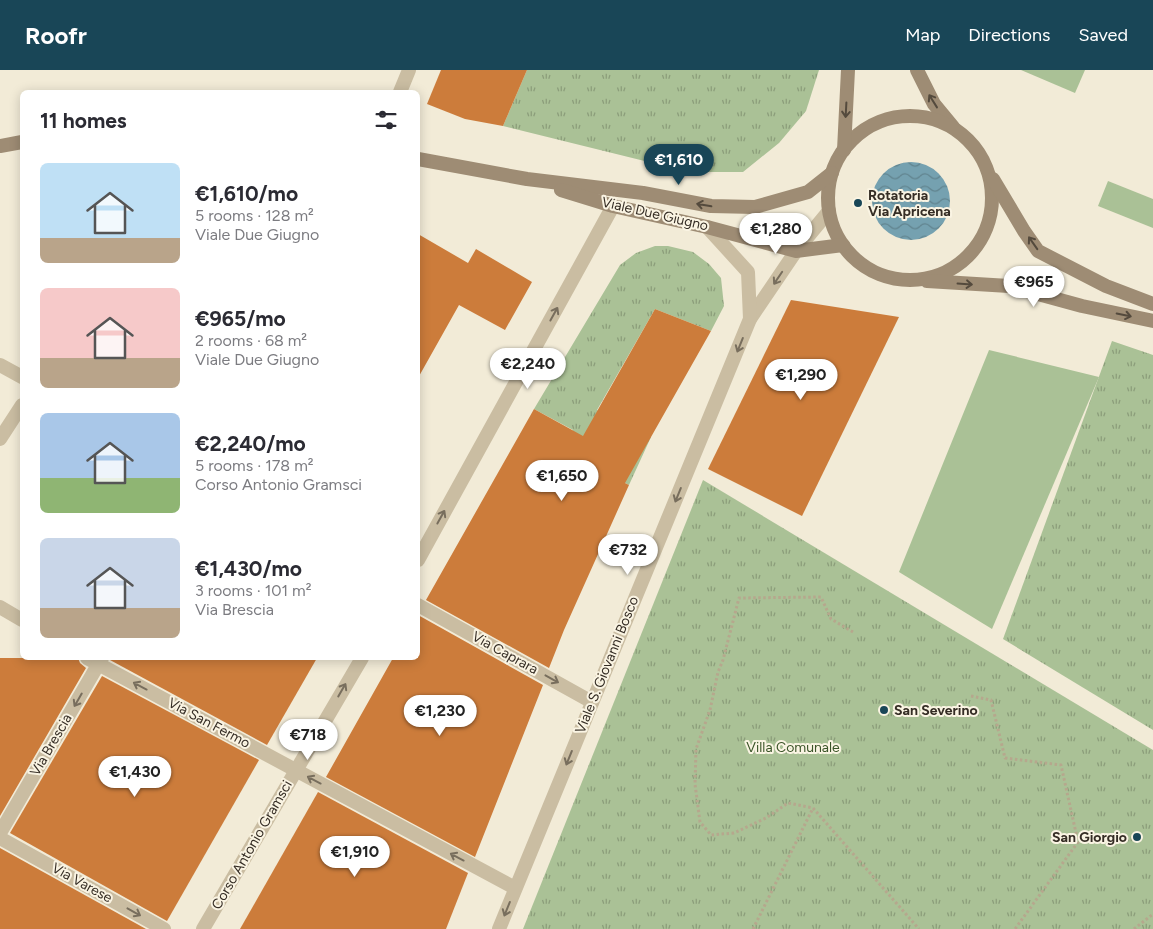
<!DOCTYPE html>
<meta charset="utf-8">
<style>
body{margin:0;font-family:Figtree,sans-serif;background:#f2f2f3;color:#2b2b33;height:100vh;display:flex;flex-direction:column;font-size:19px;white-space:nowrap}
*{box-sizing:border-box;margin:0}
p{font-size:16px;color:#7c7c81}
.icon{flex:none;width:28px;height:28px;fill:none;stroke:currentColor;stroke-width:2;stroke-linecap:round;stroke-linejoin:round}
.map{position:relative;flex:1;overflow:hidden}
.drawer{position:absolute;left:20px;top:20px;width:400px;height:570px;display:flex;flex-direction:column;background:#fff;border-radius:8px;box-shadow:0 2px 12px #0003}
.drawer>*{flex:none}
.price{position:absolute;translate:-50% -42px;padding:0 11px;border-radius:18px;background:#fff;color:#222;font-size:16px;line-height:32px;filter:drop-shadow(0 1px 2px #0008)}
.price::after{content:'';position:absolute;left:50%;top:30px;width:15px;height:11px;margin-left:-8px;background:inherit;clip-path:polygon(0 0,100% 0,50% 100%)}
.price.selected{background:#194657;color:#fff}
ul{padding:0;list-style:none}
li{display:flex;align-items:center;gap:15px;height:125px;padding:0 20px}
li span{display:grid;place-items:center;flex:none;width:140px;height:100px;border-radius:8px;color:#555}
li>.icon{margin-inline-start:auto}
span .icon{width:60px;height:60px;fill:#fffc;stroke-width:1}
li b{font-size:21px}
h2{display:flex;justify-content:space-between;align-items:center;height:60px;padding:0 20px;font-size:21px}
header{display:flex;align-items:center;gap:30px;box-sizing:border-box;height:70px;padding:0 25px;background:#194657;color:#fff}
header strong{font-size:24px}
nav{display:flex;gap:28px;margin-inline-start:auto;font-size:18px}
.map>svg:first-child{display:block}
.grass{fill:url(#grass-tufts)}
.garden{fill:#aac196}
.water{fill:url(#water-waves)}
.building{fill:#cc7c3b}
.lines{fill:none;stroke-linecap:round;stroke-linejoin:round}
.path{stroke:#b6a78d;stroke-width:3;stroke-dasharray:2.5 2.5;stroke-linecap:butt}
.minor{stroke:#cabda2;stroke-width:14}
.tertiary{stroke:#cabda2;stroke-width:14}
.secondary{stroke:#9e8c74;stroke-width:14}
.oneway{stroke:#544a3d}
.oneway2{stroke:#786e5d}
.poi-dot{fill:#194657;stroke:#faf4e3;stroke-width:2}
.labels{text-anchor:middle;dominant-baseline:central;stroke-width:4;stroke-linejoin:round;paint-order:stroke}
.poi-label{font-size:14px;font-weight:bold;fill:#352d25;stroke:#faf4e3;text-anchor:start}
.street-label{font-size:14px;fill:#352d25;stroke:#faf4e3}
.park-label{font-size:14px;fill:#3a5428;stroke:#faf4e3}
</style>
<header>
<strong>Roofr</strong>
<nav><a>Map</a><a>Directions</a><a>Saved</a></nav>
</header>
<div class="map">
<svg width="1153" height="859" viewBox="0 0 1153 859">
<defs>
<pattern id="grass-tufts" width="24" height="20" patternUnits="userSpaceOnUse" patternTransform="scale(1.25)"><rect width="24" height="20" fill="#aac196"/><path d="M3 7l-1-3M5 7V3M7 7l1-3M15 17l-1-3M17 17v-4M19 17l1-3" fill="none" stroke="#8b9d7a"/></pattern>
<pattern id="water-waves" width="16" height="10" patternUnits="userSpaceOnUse" patternTransform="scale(1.25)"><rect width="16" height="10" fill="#75a1b0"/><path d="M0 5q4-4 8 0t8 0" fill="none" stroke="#61848f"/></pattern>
</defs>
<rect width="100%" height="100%" fill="#f2ebd7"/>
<g class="grass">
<path d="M527 0H819L806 41 779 73 743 102H689L503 56Z"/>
<path d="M655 176H668L693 182 709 194 721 208 724 236 711 261 655 239 597 340 651 367 629 415 562 379 573 360 534 339 620 195 636 183Z"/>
<path d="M1112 271 1153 285V660L1003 569Z"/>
<path d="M703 410 1153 680V859H523Z"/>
</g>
<g class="garden">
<path d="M1021 0H1085L1075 23Z"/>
<path d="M1108 111 1153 129V158L1098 136Z"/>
<path d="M989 280 1099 307 992 559 899 502Z"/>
</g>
<circle class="water" cx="911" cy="131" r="39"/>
<g class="building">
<path d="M441 0H527L503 56 465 49 427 34Z"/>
<path d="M418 164 468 193 476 179 532 212 505 260 459 235 418 308Z"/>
<path d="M791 230 899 247 802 446 708 399Z"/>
<path d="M655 239 711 261 625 413 629 415 564 560 549 598 426 530 534 339 583 366Z"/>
<path d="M418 545 543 615 475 787 326 707 393 588H418Z"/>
<path d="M0 588H78L80 593 86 598 0 746Z"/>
<path d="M111 588H317L267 675 110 590Z"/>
<path d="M102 606 259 690 167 851 10 763Z"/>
<path d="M318 722 468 803 446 859H240Z"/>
<path d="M0 778 146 859H0Z"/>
</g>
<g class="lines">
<g class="path">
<path d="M853 562 831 549 821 527 739 528 723 590 718 602 710 640 696 679 695 714 700 752 711 765 734 763 766 748 788 733 813 738 919 859"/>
<path d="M971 626 991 630 1005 688 1061 695 1078 772 1015 859"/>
<path d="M753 859 813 738"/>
<path d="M1134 859 1153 844"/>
</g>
<g class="minor">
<path d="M400 22 409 0"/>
<path d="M750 249 796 181 829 141"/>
<path d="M0 295 22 307"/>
<path d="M0 369 22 335"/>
<path d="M418 535 592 632"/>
<path d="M0 537 22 550"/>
<path d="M87 588 515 818"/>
<path d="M0 763 102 588"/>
<path d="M0 768 164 859"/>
</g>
<g class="tertiary">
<path d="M418 490 613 136"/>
<path d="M203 859 362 588"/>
<path d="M499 859 750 249 748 202 707 157"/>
</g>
<g class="secondary">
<path d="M917 0 934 34 953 57"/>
<circle cx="910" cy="128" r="82"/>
<path d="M0 76 22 72"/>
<path d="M844 80 848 0"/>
<path d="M418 89 527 109 643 123 711 136 755 137 808 122 832 103"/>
<path d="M993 109 1024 161 1038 181 1106 216 1153 234"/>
<path d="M561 120 613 136 707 157 796 181 843 175"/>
<path d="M927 211 1009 216 1082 236 1153 251"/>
</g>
</g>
<defs><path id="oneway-shaft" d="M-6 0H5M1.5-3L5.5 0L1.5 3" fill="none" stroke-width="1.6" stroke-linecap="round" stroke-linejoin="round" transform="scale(1.25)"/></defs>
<g class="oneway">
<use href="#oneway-shaft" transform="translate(933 31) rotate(-122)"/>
<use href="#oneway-shaft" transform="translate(846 40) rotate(93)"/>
<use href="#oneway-shaft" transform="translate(704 135) rotate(-170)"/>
<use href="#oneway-shaft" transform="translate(1033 173) rotate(-125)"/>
<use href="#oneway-shaft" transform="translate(965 214) rotate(4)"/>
<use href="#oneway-shaft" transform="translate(1124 245) rotate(12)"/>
</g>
<g class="oneway2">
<use href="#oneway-shaft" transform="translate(778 208) rotate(124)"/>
<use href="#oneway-shaft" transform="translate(554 244) rotate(-61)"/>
<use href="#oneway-shaft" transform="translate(740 275) rotate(112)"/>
<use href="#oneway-shaft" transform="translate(678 425) rotate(112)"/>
<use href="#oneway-shaft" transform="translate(441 447) rotate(-61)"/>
<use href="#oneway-shaft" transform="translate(552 609) rotate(29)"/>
<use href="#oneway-shaft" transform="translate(140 616) rotate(-152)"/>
<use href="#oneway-shaft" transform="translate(342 620) rotate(-60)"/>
<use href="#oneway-shaft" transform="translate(78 630) rotate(120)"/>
<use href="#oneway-shaft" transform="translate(569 688) rotate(112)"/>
<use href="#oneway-shaft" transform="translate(314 710) rotate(-152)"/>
<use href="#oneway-shaft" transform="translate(457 787) rotate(-152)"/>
<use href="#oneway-shaft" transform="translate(507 839) rotate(112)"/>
<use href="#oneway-shaft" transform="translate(134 842) rotate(29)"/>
</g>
<g class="poi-dot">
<circle cx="858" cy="133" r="5"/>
<circle cx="884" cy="640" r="5"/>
<circle cx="1137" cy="767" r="5"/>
</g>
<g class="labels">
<g class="poi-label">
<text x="868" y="125">Rotatoria<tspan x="868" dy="16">Via Apricena</tspan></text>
<text x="894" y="640">San Severino</text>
<text x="1127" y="767" text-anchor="end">San Giorgio</text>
</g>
<g class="street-label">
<text transform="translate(655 144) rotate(13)">Viale Due Giugno</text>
<text transform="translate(505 583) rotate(29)">Via Caprara</text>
<text transform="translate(607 595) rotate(-68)">Viale S. Giovanni Bosco</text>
<text transform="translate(209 653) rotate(28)">Via San Fermo</text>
<text transform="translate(51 675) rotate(-60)">Via Brescia</text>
<text transform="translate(252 775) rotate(-60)">Corso Antonio Gramsci</text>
<text transform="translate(82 813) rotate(29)">Via Varese</text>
</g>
<g class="park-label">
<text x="793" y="677">Villa Comunale</text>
</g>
</g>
</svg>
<b class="price selected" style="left:679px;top:116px">€1,610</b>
<b class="price" style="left:776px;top:185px">€1,280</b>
<b class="price" style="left:1034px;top:238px">€965</b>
<b class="price" style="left:528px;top:320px">€2,240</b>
<b class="price" style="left:801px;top:331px">€1,290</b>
<b class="price" style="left:562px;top:432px">€1,650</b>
<b class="price" style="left:628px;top:506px">€732</b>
<b class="price" style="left:440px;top:667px">€1,230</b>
<b class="price" style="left:308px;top:691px">€718</b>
<b class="price" style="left:135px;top:728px">€1,430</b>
<b class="price" style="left:355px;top:808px">€1,910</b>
<section class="drawer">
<h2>11 homes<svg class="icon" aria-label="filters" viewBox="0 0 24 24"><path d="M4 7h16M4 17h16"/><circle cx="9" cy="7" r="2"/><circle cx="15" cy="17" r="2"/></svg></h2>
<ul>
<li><span style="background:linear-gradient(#bfe0f5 75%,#b9a48a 0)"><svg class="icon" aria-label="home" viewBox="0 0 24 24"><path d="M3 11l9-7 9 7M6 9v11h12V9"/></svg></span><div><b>€1,610/mo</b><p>5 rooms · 128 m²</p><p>Viale Due Giugno</p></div></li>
<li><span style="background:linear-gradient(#f6c9c9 70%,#b9a48a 0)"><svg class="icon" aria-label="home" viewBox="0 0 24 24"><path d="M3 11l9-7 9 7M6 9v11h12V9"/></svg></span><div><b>€965/mo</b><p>2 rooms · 68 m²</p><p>Viale Due Giugno</p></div></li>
<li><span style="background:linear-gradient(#a9c7e8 65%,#8fb573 0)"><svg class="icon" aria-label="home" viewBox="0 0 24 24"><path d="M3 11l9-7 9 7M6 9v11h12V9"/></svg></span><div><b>€2,240/mo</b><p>5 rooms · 178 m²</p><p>Corso Antonio Gramsci</p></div></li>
<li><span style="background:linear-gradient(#c9d6e8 70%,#b9a48a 0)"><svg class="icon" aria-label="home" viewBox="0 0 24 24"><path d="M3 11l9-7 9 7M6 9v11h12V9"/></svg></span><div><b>€1,430/mo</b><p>3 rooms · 101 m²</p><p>Via Brescia</p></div></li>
</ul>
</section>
</div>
